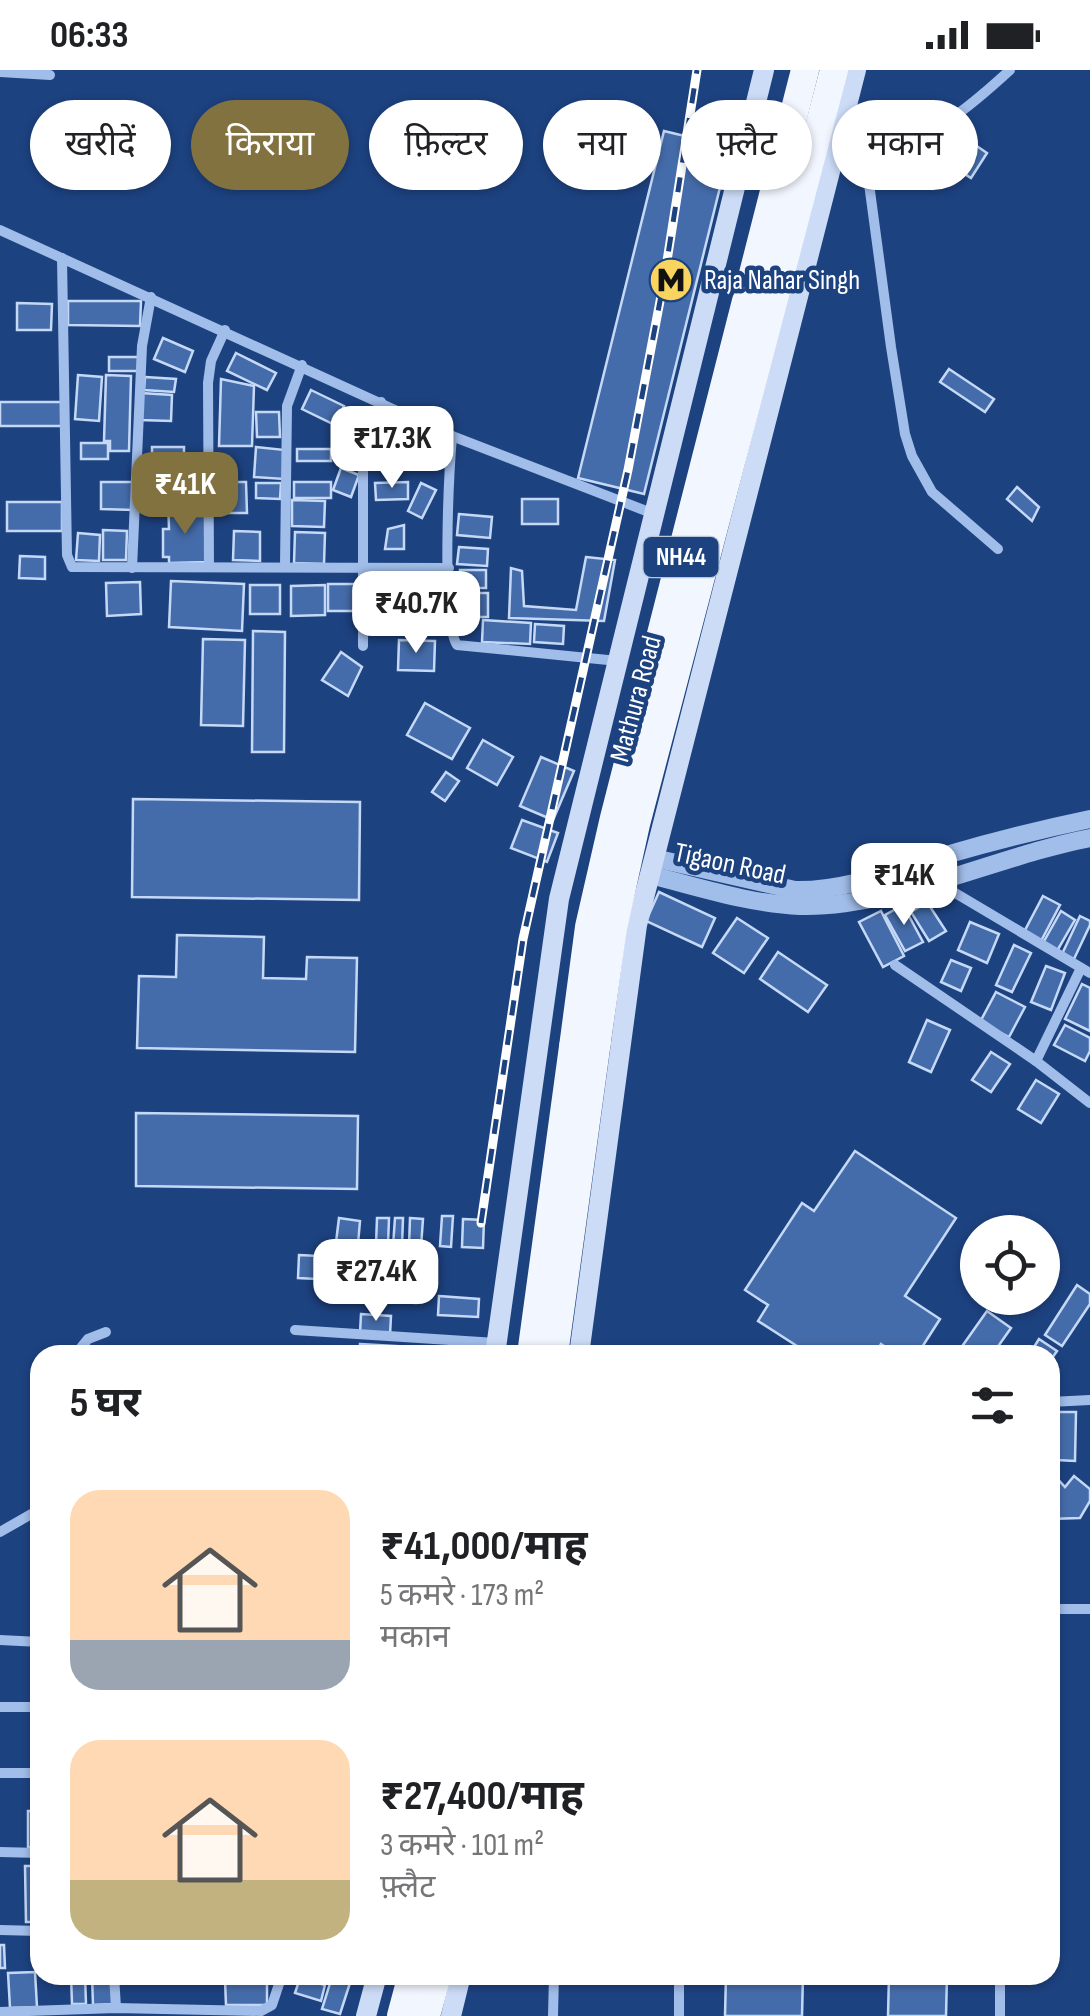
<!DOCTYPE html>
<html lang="hi">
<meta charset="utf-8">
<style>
body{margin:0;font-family:"Sofia Sans Condensed","Noto Sans Devanagari",sans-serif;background:#f2f2f2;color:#202124;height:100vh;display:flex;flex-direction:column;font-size:38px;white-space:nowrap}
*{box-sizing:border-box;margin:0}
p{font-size:32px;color:#757577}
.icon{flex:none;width:55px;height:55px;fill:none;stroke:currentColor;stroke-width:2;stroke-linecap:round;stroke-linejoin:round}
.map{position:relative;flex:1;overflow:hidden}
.sheet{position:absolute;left:30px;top:1275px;width:1030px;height:640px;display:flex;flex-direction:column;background:#fff;border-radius:30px;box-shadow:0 2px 8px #0004}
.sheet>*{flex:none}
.guide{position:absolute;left:30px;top:30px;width:1030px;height:90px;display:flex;gap:20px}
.fabs{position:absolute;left:960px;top:1145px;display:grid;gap:20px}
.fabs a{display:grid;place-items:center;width:100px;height:100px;border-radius:50%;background:#fff;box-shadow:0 2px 8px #0004;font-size:50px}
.price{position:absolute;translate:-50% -85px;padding:0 22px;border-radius:20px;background:#fff;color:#222;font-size:32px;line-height:65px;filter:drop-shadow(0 2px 5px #0008)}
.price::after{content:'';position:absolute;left:50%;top:60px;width:30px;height:22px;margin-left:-15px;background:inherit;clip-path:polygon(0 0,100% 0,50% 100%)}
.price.selected{background:#82723f;color:#fff}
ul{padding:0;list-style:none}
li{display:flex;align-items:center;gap:30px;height:250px;padding:0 40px}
li span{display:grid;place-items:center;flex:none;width:280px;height:200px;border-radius:30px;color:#555}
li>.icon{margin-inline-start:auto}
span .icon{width:120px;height:120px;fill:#fffc;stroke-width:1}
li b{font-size:42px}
h2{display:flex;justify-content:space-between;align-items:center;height:120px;padding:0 40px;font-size:42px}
.tag{padding:0 35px;border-radius:45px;background:#fff;box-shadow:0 2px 8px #0004;font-size:35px;line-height:90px}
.tag.selected{background:#82723f;color:#fff}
.status{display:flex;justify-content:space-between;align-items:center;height:70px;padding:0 50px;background:#fff;direction:ltr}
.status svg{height:28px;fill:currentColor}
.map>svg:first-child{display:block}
.building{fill:#456caa;stroke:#c5d9f7;stroke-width:2.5}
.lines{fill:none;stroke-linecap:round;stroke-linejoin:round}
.minor{stroke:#a1bde9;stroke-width:10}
.tertiary{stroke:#a1bde9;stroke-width:18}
.secondary{stroke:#ccdcf7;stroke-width:20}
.trunk{stroke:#f2f6fe;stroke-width:28}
.rail-casing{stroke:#fff;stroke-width:9}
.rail{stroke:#1d4280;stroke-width:5;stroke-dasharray:15;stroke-linecap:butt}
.trunk-bridge{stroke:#f2f6fe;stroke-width:28}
.labels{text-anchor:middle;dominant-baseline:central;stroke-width:9;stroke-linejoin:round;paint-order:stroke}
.shield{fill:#1d4280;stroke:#bbc6d9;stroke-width:2.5}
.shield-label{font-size:25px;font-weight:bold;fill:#fff}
.poi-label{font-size:28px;fill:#fff;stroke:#1d4280;text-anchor:start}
.street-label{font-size:28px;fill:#fff;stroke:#1d4280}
</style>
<div class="status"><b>06:33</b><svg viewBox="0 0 49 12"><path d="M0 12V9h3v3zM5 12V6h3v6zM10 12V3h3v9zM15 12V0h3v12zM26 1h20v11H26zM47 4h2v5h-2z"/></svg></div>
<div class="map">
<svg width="1090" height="1946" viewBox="0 0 1090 1946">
<rect width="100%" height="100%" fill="#1d4280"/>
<g class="building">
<path d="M664 61 730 77 644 424 578 408Z"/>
<path d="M968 70 987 83 971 108 952 96Z"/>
<path d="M68 231H141L140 256 68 255Z"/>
<path d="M17 233 52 234 51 260H17Z"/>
<path d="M163 268 193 281 185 302 154 289Z"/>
<path d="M236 283 276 303 267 320 227 301Z"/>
<rect x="109" y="287" width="31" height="14"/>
<path d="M949 299 994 329 985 342 940 312Z"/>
<path d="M78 305 102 307 99 351 75 349Z"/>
<path d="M106 305 131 306 129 381H110V371H104Z"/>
<path d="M145 307 176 309 174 322 144 320Z"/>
<path d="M221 309 254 316 252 376H219Z"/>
<path d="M311 320 344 336 335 355 302 339Z"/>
<path d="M141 323 172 325 171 351 140 350Z"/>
<rect x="0" y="332" width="64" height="24"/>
<path d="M256 342H279L280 367H257Z"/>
<path d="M387 356 411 362 403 393 379 387Z"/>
<path d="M421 367 434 373 424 395 411 390Z"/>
<rect x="81" y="373" width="27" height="16"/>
<rect x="152" y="377" width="32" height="41"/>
<path d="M256 377 285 380 284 409 254 407Z"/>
<rect x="297" y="379" width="34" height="12"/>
<path d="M341 398 359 405 351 427 333 420Z"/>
<path d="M101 412H134V440L101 439Z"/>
<path d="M216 412H246L247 443H217Z"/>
<rect x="294" y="412" width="37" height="16"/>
<path d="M408 412V429L376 430 375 413Z"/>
<path d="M256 413H281L280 429 256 428Z"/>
<path d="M421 413 436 420 422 448 408 441Z"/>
<path d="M1017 417 1039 437 1032 451 1007 429Z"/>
<rect x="522" y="429" width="36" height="25"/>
<path d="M168 430H180V446H207L208 492 169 493V487H163V459H169Z"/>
<path d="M292 430 325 431 324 457 292 456Z"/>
<rect x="7" y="432" width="55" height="29"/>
<path d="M459 444 492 447 490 468 457 465Z"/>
<path d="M404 455V479H385L388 459Z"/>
<path d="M103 460 127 461 126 490H103Z"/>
<path d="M234 461 260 462V491L233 490Z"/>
<path d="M295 462 325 463 324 494 294 493Z"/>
<path d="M78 463 100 465 99 491 76 490Z"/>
<path d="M459 477 488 479 487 496 457 494Z"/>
<path d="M20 486 45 487V509L19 508Z"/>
<path d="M586 487 615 490 604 551 509 548 511 498 522 501 524 536 576 540Z"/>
<rect x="460" y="500" width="26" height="18"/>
<path d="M171 511 244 514 242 561 169 557Z"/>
<path d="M140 512 141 544 107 546 106 513Z"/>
<path d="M328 514H357L358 541H328Z"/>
<path d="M370 514 398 516 396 544 368 542Z"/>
<rect x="250" y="515" width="30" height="29"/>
<path d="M325 515V545L291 546V516Z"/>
<rect x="460" y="523" width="28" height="24"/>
<path d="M483 550 531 553 530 574 482 572Z"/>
<path d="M535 554 564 556 563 574 534 572Z"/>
<path d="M253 561 285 562 284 682H252Z"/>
<path d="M203 569 245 570 243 656 201 655Z"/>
<path d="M399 570 435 571 434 601 398 600Z"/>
<path d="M341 582 362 597 348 626 322 610Z"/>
<path d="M425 633 470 658 452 689 407 665Z"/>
<path d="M483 670 513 687 497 715 467 698Z"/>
<path d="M541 687 574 701 553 750 520 736Z"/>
<path d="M446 702 459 711 445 731 432 722Z"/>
<path d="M133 729 360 732 359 830 132 827Z"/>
<path d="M522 750 558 763 547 792 511 778Z"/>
<path d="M659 822 715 848 702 877 646 851Z"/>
<path d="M1043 826 1060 835 1041 871 1024 862Z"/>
<path d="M927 832 946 861 929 871 911 842Z"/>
<path d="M903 835 923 872 905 881 885 845Z"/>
<path d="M881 841 904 886 883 897 859 852Z"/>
<path d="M1061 841 1075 850 1057 881 1043 873Z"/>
<path d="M1080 846 1090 851V855L1074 889 1062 884Z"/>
<path d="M737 848 768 868 744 903 713 883Z"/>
<path d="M970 852 999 864 987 893 958 880Z"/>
<path d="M177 865 264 867 263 908 306 909 307 887 357 888 355 982 137 978 139 906 176 907Z"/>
<path d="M1014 875 1031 883 1012 922 996 915Z"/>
<path d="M778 882 827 915 808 942 760 909Z"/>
<path d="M951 890 971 898 961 921 941 912Z"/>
<path d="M1046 896 1065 903 1051 940 1031 932Z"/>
<path d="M1082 914 1090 918V961L1065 949Z"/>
<path d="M996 922 1025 937 1009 967 980 952Z"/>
<path d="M927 950 950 960 931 1002 909 992Z"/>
<path d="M1065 955 1090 968V981L1085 991 1054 975Z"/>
<path d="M991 982 1010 994 991 1022 972 1010Z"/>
<path d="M1036 1010 1059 1024 1041 1053 1018 1039Z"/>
<path d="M136 1043 358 1046 357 1119 136 1116Z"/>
<path d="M855 1081 956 1148 905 1226 940 1249 917 1285H897L881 1274 874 1285H811L758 1251 768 1235 745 1220 802 1133 814 1141Z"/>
<path d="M442 1146H453L451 1177 440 1176Z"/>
<path d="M339 1148 360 1151 358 1174 336 1172Z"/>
<path d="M377 1148H389L388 1175 376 1174Z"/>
<path d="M395 1148H403L402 1176H393Z"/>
<path d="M410 1148 423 1149 421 1177 409 1176Z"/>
<path d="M463 1149 484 1150 483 1178 462 1177Z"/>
<path d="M299 1185 338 1187 337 1210 298 1208Z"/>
<path d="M355 1187 418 1190 416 1233 353 1230Z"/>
<path d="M1077 1215 1090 1224V1234L1062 1276 1045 1265Z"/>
<path d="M439 1226 479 1229 478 1247 438 1245Z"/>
<path d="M987 1241 1011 1258 992 1285H977L963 1275Z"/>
<path d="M361 1244 391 1246 390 1265 360 1263Z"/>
<path d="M1039 1269 1057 1281 1050 1291V1285H1029Z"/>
<path d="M360 1274 412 1277V1285H360Z"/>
<path d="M433 1278 469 1280V1285H431Z"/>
<path d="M1058 1342H1076L1075 1391 1057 1390Z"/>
<path d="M1050 1344H1056L1055 1391H1050Z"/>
<path d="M1055 1406 1065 1417 1074 1406 1090 1419V1431L1080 1448 1050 1449V1411Z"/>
<rect x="28" y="1741" width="12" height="36"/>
<path d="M25 1796H40V1852H26Z"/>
<path d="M0 1875H4L5 1898H0Z"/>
<path d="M35 1902 37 1937 10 1938 8 1903Z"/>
<path d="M71 1905H85L86 1934H72Z"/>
<path d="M92 1905H112L113 1934 93 1935Z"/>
<path d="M726 1905H803L802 1946H725Z"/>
<path d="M889 1905H947L946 1946H888Z"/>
<path d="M332 1907 350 1913 340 1944 322 1939Z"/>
<path d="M300 1908 325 1915 321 1931 295 1923Z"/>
<path d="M225 1910H267V1935H226Z"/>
</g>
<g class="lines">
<g class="minor">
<path d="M0 2 50 5"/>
<path d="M753 50 784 64"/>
<path d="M865 84 891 277 905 364 912 386 932 422 998 479"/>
<path d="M831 86C846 89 863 84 877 80 938 64 964 42 1010 0"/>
<path d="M0 160 452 366 654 444"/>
<path d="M62 188 67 485 72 497 449 498"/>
<path d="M452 366C449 402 441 551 457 575L618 591"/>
<path d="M285 496 287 336 302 295"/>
<path d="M209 497 208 313 211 291 225 260"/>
<path d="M132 498 142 276 151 227"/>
<path d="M363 576V391L372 354 381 332"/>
<path d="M935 811 1090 903"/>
<path d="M895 895 1036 991 1090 1033"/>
<path d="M1036 991 1081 898"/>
<path d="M295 1260 496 1273"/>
<path d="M75 1285 88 1269 106 1262"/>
<path d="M1050 1332 1090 1330"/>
<path d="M0 1462 40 1439"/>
<path d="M1050 1539H1090"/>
<path d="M0 1570 40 1572"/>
<path d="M0 1637H40"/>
<path d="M0 1703H40"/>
<path d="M0 1782 40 1783"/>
<path d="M0 1860 40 1861"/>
<path d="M114 1905 116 1938"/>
<path d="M1000 1905V1946"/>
<path d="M0 1942 116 1938 261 1941 272 1935 282 1905"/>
<path d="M553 1946 554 1905"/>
<path d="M679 1946V1905"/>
</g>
<g class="tertiary">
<path d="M654 788 795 820C847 821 897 800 946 785 994 771 1042 759 1090 749"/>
<path d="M650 805C699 817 750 834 800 836 889 839 1000 785 1090 768"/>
</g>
<g class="secondary">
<path d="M495 1285 559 829 764 0"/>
<path d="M579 1285 637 855 856 0"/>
<path d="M366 1946 377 1905"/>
<path d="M451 1946 461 1905"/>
</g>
<g class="trunk">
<path d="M531 1285 573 977"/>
<path d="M554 1285 597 971"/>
<path d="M401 1946 412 1905"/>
<path d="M426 1946 437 1905"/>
</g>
<g class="rail-casing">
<path id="rail" d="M481 1153 523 869 628 400 664 210 697 0"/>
</g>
<use href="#rail" class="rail"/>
<g class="trunk-bridge">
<path d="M597 971 613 858 636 754 834 0"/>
<path d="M573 977 589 857 614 748 805 0"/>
</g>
</g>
<defs>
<g id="metro-disc" transform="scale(2.25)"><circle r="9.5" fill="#f9d55f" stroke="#1d4280"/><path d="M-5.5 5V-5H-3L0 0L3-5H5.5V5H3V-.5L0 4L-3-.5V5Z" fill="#111"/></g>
</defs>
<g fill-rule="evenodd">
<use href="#metro-disc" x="671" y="210"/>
</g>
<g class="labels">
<rect class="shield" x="643.5" y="467" width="75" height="40" rx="8"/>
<g class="shield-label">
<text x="681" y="487">NH44</text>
</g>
<g class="poi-label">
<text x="704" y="210">Raja Nahar Singh</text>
</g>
<g class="street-label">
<text transform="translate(636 629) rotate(-75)">Mathura Road</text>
<text transform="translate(730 794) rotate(12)">Tigaon Road</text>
</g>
</g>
</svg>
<div class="fabs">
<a><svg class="icon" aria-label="locate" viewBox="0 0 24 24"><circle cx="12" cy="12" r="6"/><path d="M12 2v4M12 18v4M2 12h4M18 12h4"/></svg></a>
</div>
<b class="price" style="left:392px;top:421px">₹17.3K</b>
<b class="price selected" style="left:185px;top:467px">₹41K</b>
<b class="price" style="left:416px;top:586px">₹40.7K</b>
<b class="price" style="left:904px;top:858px">₹14K</b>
<b class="price" style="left:376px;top:1254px">₹27.4K</b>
<div class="guide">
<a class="tag">खरीदें</a>
<a class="tag selected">किराया</a>
<a class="tag">फ़िल्टर</a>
<a class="tag">नया</a>
<a class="tag">फ़्लैट</a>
<a class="tag">मकान</a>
</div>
<section class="sheet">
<h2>5 घर<svg class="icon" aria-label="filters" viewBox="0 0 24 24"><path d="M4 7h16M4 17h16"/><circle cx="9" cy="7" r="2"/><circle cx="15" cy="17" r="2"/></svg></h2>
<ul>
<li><span style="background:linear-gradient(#ffd9b3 75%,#9aa5b1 0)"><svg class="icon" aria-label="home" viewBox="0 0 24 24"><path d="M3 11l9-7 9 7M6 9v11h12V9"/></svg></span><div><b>₹41,000/माह</b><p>5 कमरे · 173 m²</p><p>मकान</p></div></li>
<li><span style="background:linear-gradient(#ffd9b3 70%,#c2b280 0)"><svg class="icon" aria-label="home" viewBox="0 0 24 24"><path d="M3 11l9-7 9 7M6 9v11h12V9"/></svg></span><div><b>₹27,400/माह</b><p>3 कमरे · 101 m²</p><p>फ़्लैट</p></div></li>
</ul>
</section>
</div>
